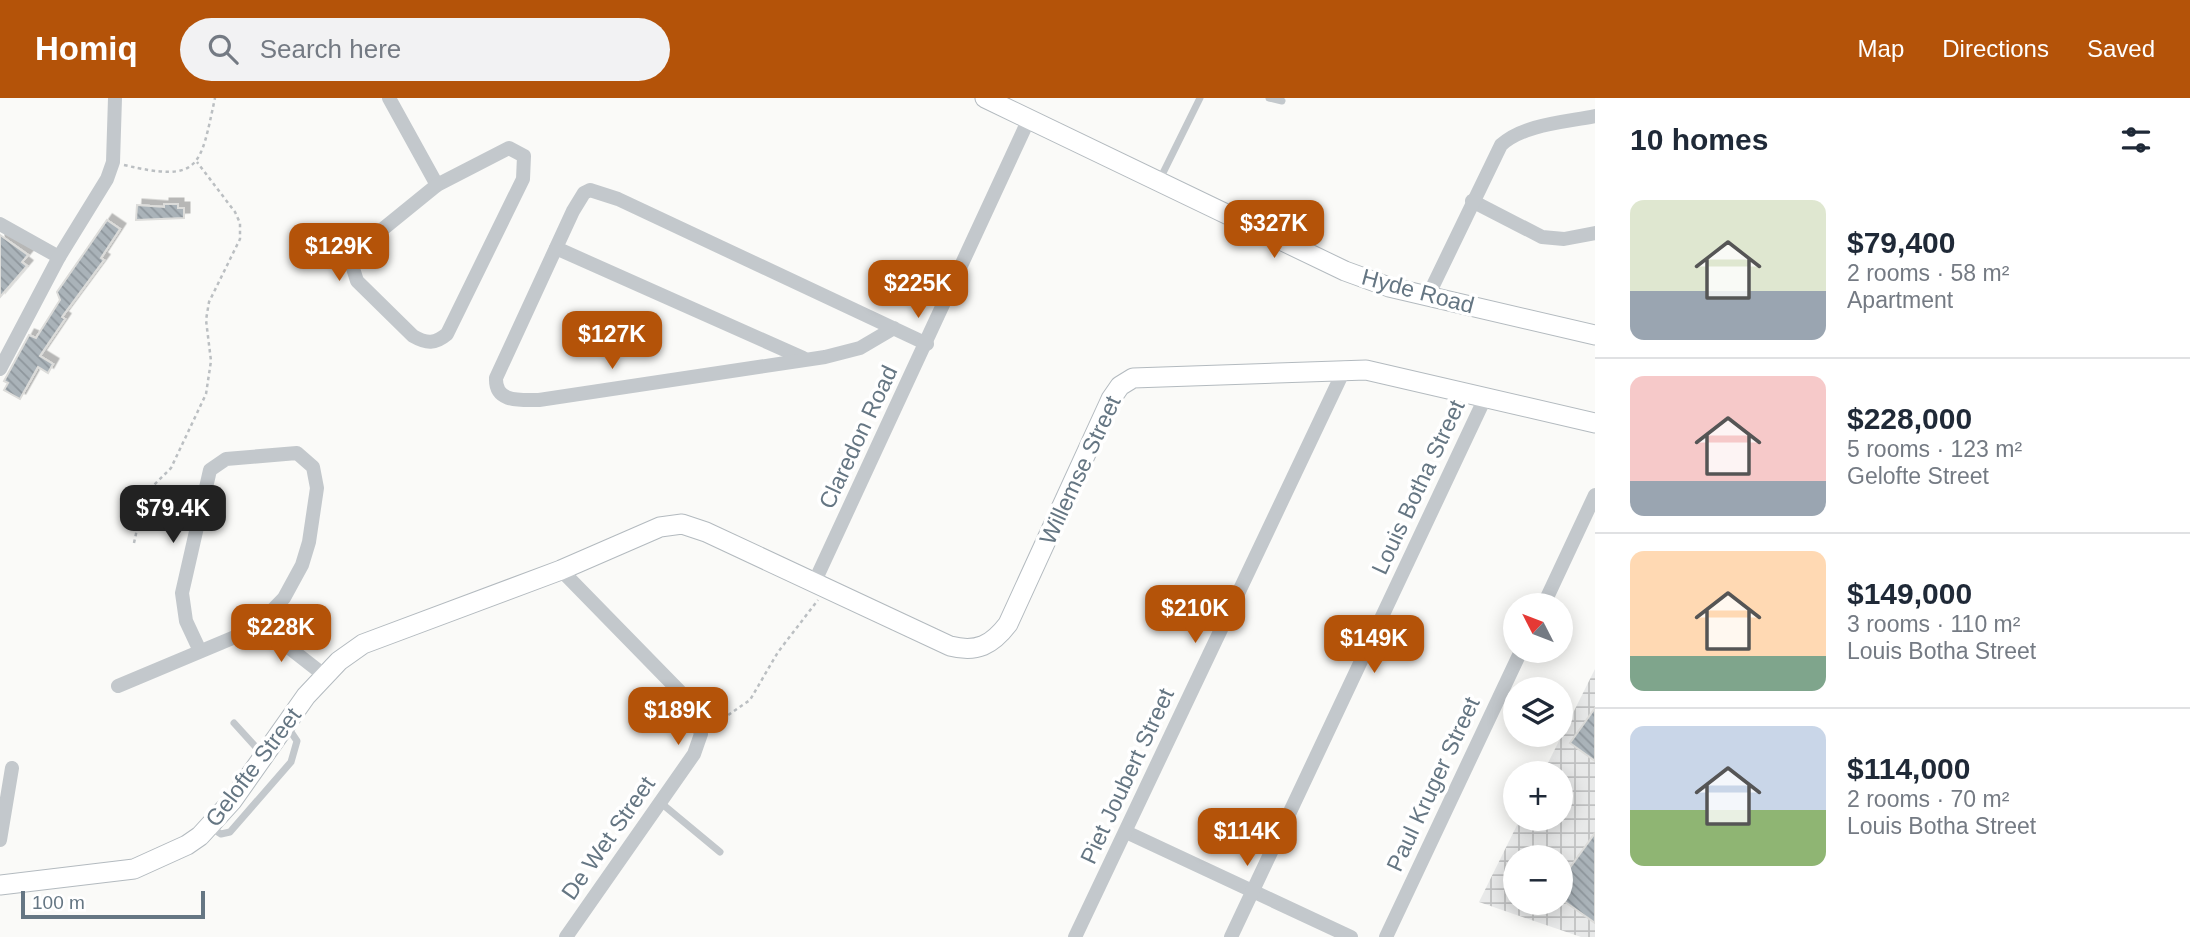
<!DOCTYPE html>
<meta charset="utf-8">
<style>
body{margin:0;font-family:Arial,sans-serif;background:#f2f2f3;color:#1f2937;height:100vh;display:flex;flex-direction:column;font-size:26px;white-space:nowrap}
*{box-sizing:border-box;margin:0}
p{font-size:23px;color:#747a83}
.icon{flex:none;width:38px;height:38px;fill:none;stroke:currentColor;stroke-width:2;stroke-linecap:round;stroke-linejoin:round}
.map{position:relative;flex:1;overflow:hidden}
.sheet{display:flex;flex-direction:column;background:#fff;width:595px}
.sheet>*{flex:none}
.needle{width:46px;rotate:312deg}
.buttons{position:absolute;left:1503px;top:495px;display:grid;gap:14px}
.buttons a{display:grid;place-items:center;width:70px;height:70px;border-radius:50%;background:#fff;box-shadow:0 4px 18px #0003;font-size:35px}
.scale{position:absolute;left:21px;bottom:18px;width:184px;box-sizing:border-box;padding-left:7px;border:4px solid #657683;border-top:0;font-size:19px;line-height:24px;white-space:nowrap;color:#657683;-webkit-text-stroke:5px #fff;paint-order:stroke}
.price{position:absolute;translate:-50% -60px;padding:0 16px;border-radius:14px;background:#b45309;color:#fff;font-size:23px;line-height:46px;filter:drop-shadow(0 2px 4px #0008)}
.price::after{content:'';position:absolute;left:50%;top:42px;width:21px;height:16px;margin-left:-10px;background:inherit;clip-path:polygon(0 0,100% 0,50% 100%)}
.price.active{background:#222;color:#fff}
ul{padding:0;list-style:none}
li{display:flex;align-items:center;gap:21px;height:175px;padding:0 35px}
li+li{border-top:2px solid #e0e1e3}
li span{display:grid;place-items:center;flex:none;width:196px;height:140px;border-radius:14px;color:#555}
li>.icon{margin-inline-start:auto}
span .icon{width:84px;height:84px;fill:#fffc;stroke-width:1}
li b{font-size:30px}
h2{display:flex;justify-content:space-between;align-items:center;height:84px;padding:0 35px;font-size:30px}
header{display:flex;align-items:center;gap:42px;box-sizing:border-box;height:98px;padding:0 35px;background:#b45309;color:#fff}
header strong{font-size:33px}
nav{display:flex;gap:38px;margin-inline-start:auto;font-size:24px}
.search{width:490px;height:63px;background:#f2f2f3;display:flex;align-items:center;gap:18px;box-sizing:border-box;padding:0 24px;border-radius:38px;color:#747a83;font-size:26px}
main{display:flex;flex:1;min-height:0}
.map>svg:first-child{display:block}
.industrial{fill:url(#industrial-grid);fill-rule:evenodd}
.building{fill:url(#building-back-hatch);stroke:#dcdcda;stroke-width:2;filter:url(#shadow)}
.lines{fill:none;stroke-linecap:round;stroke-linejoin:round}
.secondary-casing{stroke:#b3babf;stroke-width:21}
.path{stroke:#bbbfc2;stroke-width:2.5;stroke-dasharray:3.5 3.5;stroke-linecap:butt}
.lane{stroke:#c3c8cc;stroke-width:7}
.street{stroke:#c3c8cc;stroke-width:14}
.secondary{stroke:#fff;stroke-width:19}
.labels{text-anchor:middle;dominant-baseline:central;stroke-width:7;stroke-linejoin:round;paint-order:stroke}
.street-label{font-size:23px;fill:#657683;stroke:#fff}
</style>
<header>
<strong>Homiq</strong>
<div class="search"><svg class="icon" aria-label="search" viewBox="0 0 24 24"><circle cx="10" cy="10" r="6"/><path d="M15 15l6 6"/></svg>Search here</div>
<nav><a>Map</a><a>Directions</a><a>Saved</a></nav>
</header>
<main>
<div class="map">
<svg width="1595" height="839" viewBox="0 0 1595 839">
<defs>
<pattern id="industrial-grid" width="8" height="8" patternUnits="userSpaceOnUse" patternTransform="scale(1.75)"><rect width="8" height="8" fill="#e8e9e9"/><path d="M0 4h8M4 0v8" fill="none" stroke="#c0c1c2"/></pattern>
<pattern id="building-back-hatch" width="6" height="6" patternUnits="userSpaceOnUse" patternTransform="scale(1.75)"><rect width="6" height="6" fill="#aab3b9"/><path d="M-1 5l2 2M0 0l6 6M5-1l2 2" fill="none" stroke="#8e969c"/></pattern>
<filter id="shadow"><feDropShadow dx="5.5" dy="-5.5" stdDeviation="0" flood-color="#0004"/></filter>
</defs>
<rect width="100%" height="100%" fill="#fafaf8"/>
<path class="industrial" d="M1595 571V839H1581L1479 804 1520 721H1561V676L1543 675ZM1516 760H1561V805H1516Z"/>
<g class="building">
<path d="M164 106H178V110H184V120L136 122 137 107 164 109Z"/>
<path d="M107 122 120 131 101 160 104 162 62 219 65 221 40 258 53 266 48 275 38 269 20 301 4 292 8 285 4 283 29 237 36 240 60 202 57 194Z"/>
<path d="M0 137 28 157 22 164 27 168 0 199Z"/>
<path d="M1595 610V663L1570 645Z"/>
<path d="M1595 735V825L1561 801V782Z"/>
</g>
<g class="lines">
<g class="secondary-casing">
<g id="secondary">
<path d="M985 0 1345 173 1389 189 1595 237"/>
<path d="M0 787 134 771 187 747 200 738 232 703 306 598 339 563 363 546 561 472 660 429 682 426 706 434 950 548C977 555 992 547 1008 526L1111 301 1120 288 1133 280 1366 272 1595 325"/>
</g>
</g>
<g class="path">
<path d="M124 67C201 85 200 69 215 0"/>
<path d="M134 445 142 408 152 389 171 370 206 296 211 263 206 222 209 204 240 141V125L235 114 197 64"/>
<path d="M711 629 750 602 778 554 818 502"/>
</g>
<g class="lane">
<path d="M1269 0 1282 3"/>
<path d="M1160 81 1200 0"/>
<path d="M234 625 263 657"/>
<path d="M661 705 720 754"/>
<path d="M210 729 221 736 230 734 291 664 297 643 287 628"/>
</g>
<g class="street">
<path d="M389 0 437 87"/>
<path d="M509 50 524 58 523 81 447 236C435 246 427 246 413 238L357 183 351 164 357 152 437 87Z"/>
<path d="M1472 103 1542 139 1564 141 1595 135"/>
<path d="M0 126 59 159"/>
<path d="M556 150 803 260"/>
<path d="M1428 198 1501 47C1524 26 1566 24 1595 18"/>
<path d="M894 230 860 250 825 259 539 302C520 302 495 305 496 280L573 113 584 95 590 92 618 101 927 246"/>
<path d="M0 271 59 159 107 81 113 64 115 0"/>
<path d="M561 472 691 605 701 636 694 656 566 839"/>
<path d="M815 483 1028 23"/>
<path d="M1543 508 1595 397"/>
<path d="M260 527 324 577"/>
<path d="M118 588 254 531 284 500 302 467 309 444 317 390 313 369 297 355 226 361 210 372 182 495 186 523 200 553"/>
<path d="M1126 734 1351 839"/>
<path d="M0 742 12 670"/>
<path d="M1075 839 1345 270"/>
<path d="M1231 839 1485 300"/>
<path d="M1386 839 1521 553"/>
</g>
<use href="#secondary" class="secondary"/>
</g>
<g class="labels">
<g class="street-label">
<text transform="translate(1418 193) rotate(15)">Hyde Road</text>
<text transform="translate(858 339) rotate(-65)">Claredon Road</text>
<text transform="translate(1080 372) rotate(-65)">Willemse Street</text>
<text transform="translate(1418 389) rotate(-65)">Louis Botha Street</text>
<text transform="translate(253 669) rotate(-53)">Gelofte Street</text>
<text transform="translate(1127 678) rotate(-65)">Piet Joubert Street</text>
<text transform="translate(1433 686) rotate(-65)">Paul Kruger Street</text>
<text transform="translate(608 740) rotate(-55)">De Wet Street</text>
</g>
</g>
</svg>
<div class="buttons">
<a><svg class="needle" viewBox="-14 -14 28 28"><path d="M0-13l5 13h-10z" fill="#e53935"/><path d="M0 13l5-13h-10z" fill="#747a83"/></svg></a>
<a><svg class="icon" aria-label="layers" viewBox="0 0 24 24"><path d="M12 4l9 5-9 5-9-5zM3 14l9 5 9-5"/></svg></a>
<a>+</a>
<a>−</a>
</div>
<div class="scale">100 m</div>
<b class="price" style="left:1274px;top:162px">$327K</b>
<b class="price" style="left:339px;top:185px">$129K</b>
<b class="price" style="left:918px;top:222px">$225K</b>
<b class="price" style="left:612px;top:273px">$127K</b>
<b class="price active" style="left:173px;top:447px">$79.4K</b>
<b class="price" style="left:1195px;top:547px">$210K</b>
<b class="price" style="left:281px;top:566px">$228K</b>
<b class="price" style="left:1374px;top:577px">$149K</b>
<b class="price" style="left:678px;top:649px">$189K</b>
<b class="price" style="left:1247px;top:770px">$114K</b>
</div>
<section class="sheet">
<h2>10 homes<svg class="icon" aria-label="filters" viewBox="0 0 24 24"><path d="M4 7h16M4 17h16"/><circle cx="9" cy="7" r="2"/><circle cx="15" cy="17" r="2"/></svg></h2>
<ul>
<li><span style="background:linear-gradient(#dfe7d0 65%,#9aa5b1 0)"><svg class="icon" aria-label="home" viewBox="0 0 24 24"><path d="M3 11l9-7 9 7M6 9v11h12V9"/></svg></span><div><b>$79,400</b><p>2 rooms · 58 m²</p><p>Apartment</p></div></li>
<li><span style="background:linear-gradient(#f6c9c9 75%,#9aa5b1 0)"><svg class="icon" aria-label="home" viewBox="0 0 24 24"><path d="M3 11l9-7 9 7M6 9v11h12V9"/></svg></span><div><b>$228,000</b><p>5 rooms · 123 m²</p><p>Gelofte Street</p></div></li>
<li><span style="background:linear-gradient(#ffd9b3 75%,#7fa58c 0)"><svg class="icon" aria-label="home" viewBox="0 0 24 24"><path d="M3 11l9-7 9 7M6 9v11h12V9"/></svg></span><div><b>$149,000</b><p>3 rooms · 110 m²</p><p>Louis Botha Street</p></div></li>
<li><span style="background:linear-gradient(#c9d6e8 60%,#8fb573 0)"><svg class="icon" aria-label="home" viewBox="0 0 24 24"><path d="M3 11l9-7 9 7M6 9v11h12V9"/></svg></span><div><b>$114,000</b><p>2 rooms · 70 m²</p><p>Louis Botha Street</p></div></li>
</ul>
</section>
</main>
